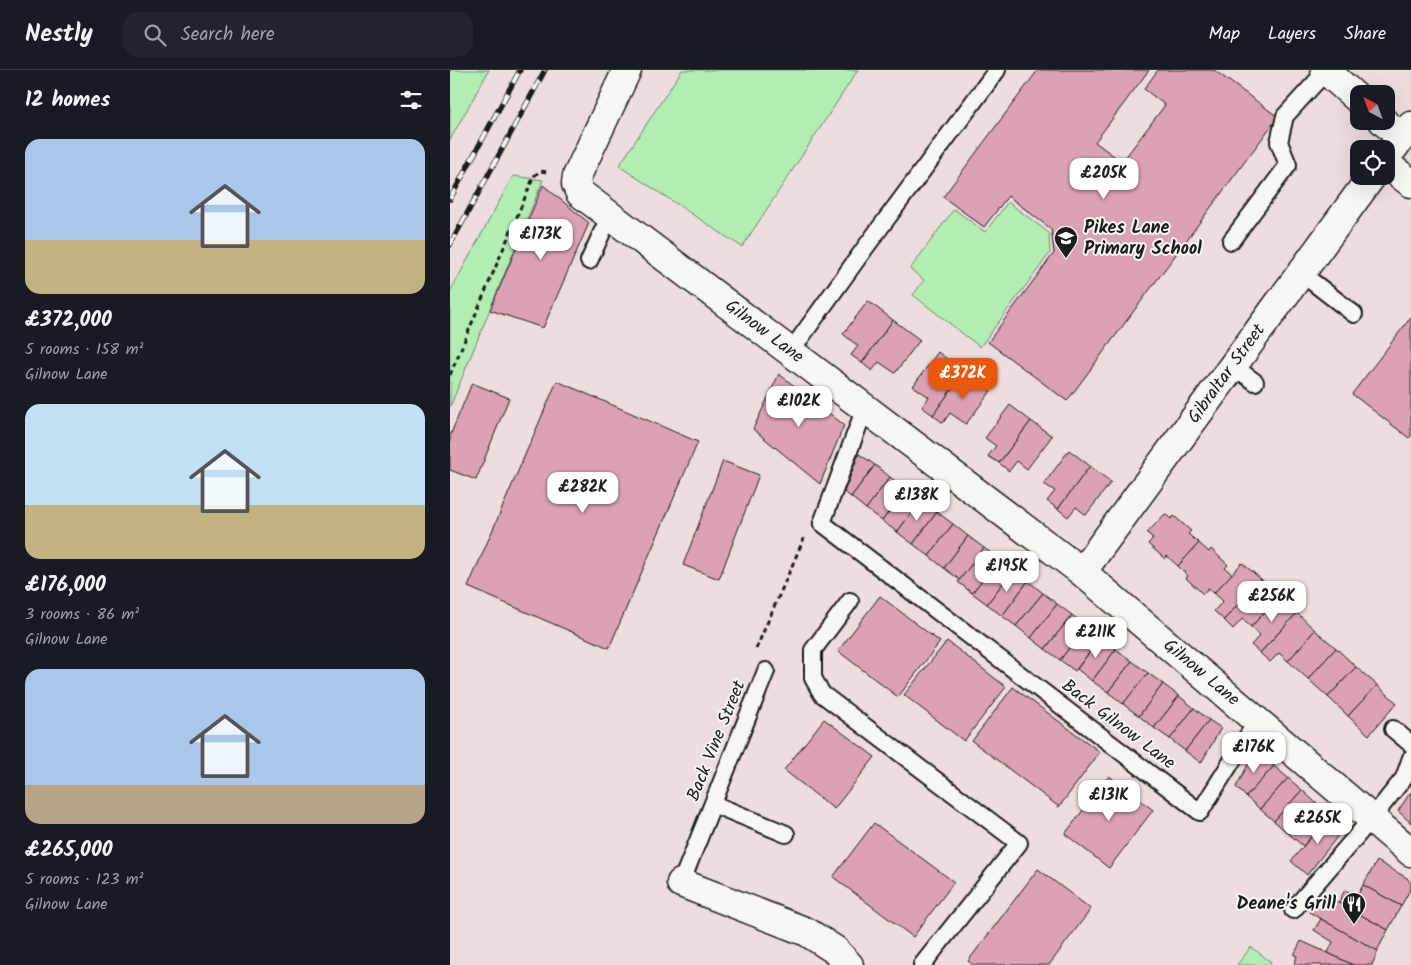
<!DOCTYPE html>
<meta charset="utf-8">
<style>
body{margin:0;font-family:Kalam,sans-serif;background:#20242c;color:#f1f3f6;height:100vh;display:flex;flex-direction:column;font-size:19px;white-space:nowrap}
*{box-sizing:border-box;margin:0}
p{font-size:16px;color:#9ea1a6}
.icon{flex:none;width:28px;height:28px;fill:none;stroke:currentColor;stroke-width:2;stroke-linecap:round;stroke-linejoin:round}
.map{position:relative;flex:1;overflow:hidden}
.drawer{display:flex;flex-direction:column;background:#171b24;width:450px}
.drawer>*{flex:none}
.needle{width:32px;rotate:319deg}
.tools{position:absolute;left:900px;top:15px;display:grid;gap:10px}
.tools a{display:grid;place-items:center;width:45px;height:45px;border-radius:10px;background:#171b24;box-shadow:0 5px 20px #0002;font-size:25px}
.price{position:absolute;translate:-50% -42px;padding:0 11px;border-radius:10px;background:#fff;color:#222;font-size:16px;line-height:32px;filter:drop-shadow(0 1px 2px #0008)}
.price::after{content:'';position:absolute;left:50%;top:30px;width:15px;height:11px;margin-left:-8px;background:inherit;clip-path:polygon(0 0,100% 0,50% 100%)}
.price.current{background:#ea580c;color:#fff}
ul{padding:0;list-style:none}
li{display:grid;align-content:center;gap:10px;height:265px;padding:0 25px}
li span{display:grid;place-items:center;height:155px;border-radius:15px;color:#555}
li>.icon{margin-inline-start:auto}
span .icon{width:90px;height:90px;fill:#fffc;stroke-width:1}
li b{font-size:21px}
h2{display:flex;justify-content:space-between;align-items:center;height:60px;padding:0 25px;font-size:21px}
header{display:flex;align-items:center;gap:30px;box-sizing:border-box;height:70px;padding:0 25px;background:#171b24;border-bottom:1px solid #363941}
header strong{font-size:24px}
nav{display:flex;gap:28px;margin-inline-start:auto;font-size:18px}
.search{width:350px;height:45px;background:#20242c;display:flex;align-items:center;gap:12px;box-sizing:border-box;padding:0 18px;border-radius:15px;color:#9ea1a6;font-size:19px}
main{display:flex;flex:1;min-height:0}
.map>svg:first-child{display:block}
.green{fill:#b2eeb3;stroke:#678568}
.building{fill:#dba2b3;stroke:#1c1c1c}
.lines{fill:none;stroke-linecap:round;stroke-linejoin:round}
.service-casing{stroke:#1c1c1c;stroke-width:20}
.minor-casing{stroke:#1c1c1c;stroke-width:31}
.path{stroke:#1c1c1c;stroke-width:3;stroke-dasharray:5 4;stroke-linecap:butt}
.service{stroke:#f6f6f2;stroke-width:16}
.minor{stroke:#f6f6f2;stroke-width:28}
.rail-casing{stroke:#1c1c1c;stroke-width:5.5}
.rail{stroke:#f6f6f2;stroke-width:4;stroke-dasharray:11;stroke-linecap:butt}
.labels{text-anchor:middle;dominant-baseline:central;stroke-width:4;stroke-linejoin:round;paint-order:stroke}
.poi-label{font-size:18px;font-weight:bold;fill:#1c1c1c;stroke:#f6f6f2;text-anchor:start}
.street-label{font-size:18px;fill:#1c1c1c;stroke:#f6f6f2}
</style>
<header>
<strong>Nestly</strong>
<div class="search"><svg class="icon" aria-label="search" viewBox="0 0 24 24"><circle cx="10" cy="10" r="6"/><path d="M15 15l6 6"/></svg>Search here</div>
<nav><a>Map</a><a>Layers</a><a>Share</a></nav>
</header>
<main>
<section class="drawer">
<h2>12 homes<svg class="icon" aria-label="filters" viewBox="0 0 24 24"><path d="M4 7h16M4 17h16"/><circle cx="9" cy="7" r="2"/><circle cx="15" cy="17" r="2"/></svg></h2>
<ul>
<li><span style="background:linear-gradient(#a9c7e8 65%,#c2b280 0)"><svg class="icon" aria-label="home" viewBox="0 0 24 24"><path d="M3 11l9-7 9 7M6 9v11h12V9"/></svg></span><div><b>£372,000</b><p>5 rooms · 158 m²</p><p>Gilnow Lane</p></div></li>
<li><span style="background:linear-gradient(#bfe0f5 65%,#c2b280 0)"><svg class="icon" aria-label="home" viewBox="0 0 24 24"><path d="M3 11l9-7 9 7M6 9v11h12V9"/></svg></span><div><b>£176,000</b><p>3 rooms · 86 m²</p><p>Gilnow Lane</p></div></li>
<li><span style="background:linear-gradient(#a9c7e8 75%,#b9a48a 0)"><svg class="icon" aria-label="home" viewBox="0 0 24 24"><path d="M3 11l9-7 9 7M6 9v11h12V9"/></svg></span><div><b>£265,000</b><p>5 rooms · 123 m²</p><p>Gilnow Lane</p></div></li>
</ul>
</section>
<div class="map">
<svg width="961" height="895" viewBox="0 0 961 895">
<rect width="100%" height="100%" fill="#eedddf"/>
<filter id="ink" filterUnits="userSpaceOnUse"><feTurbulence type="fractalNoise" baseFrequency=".02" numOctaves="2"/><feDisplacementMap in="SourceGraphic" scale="10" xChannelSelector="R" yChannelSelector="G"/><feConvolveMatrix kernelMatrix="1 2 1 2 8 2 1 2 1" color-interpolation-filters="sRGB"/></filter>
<g filter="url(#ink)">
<g class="green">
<path d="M0 0H39L0 70Z"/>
<path d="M232 0H408L292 177 169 96Z"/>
<path d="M63 106 93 110 0 337V222Z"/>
<path d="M558 132 599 163 600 183 530 277 463 225 474 210 460 199 504 139 535 162Z"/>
<path d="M801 877 821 892 820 895H787Z"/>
</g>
<g class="building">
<path d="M588 0H699L645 72 672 92 715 35 694 19 708 0H764L828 47 617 331 538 272 604 183 601 159 558 126 534 157 493 127Z"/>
<path d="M93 115 139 153 93 258 40 240Z"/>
<path d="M418 231 443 250 412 293 401 285 408 276 393 264Z"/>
<path d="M961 247V366L959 368 902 324Z"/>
<path d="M443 250 470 270 445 303 429 292 422 301 412 293Z"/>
<path d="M488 282 514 302 483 345 472 337 479 327 463 316Z"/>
<path d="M514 302 541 321 516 354 500 343 493 353 483 345Z"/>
<path d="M329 304 394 355 370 414 303 359Z"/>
<path d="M107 311 248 372 159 578 18 517Z"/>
<path d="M22 313 59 328 26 410 0 400V366Z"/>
<path d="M560 335 581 351 549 393 538 386 546 376 535 368Z"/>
<path d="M581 351 602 366 577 399 567 391 559 401 549 393Z"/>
<path d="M619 380 640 396 608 439 597 431 605 421 594 414Z"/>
<path d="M409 384 425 395 401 427 394 422Z"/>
<path d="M273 391 309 405 269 509 233 495Z"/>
<path d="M425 395 440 407 416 439 401 427Z"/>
<path d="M640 396 661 412 636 445 626 437 618 447 608 439Z"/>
<path d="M440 407 456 419 432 451 416 439Z"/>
<path d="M456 419 471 431 447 462 432 451Z"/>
<path d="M471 431 487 442 463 474 447 462Z"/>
<path d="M487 442 503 454 479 486 463 474Z"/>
<path d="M715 444 721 449 724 446 741 461 738 464 749 473 728 496 717 486 715 489 698 474 703 468 697 463Z"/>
<path d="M503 454 518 466 494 498 479 486Z"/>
<path d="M518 466 534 478 510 510 494 498Z"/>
<path d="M749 473 759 482 761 479 778 495 775 498 782 504 764 523 758 518 753 524 736 508 738 506 728 496Z"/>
<path d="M534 478 549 489 522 523 508 512Z"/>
<path d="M549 489 563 500 537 534 522 523Z"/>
<path d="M792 493 811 509 774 550 764 541 773 531 764 523Z"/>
<path d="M563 500 578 511 552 546 537 534Z"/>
<path d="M811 509 829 526 801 557 792 549 783 559 774 550Z"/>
<path d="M578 511 593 523 566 556 552 546Z"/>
<path d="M593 523 607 534 581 568 566 556Z"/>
<path d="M430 526 490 572 448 627 388 581Z"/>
<path d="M829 526 847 543 810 583 801 575 810 565 801 557Z"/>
<path d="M607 534 622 545 595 579 581 568Z"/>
<path d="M847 543 865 560 838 591 829 583 820 592 810 583Z"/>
<path d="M622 545 636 556 610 590 595 579Z"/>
<path d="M636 556 651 567 625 601 610 590Z"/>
<path d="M865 560 886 578 858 609 838 591Z"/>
<path d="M651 567 666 579 642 611 627 599Z"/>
<path d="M497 571 556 617 514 671 454 625Z"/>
<path d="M886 578 906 597 878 627 858 609Z"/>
<path d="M666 579 682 591 658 622 642 611Z"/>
<path d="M682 591 698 603 673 634 658 622Z"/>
<path d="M906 597 927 615 898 646 878 627Z"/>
<path d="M698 603 713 614 689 646 673 634Z"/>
<path d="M713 614 729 626 704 658 689 646Z"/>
<path d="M927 615 947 633 919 665 898 646Z"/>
<path d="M563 617 650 682 609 737 522 671Z"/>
<path d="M729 626 744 638 720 669 704 658Z"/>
<path d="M744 638 759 650 735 681 720 669Z"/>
<path d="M374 649 425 687 384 739 334 700Z"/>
<path d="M759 650 771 658 751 693 735 681Z"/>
<path d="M806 680 824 696 796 727 786 717Z"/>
<path d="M824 696 838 708 810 739 796 727Z"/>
<path d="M659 706 703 740 659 798 615 764Z"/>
<path d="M838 708 852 720 824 751 810 739Z"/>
<path d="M852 720 866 733 839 764 824 751Z"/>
<path d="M960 723H961V753L948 741Z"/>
<path d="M866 733 880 745 853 776 839 764Z"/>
<path d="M880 745 894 758 857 805 841 791Z"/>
<path d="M424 753 504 812 463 867 383 807Z"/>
<path d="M927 791 957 808 961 813V818L951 836 913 815Z"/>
<path d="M588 799 641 839 599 895H523L518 891Z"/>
<path d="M913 815 951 836 938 860 888 833 895 820 907 826Z"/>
<path d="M873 824 938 860 927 881 859 842Z"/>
<path d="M871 849 928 881 922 895H903L878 883 883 872 864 860Z"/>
<path d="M851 871 878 883 903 895H844L847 886 844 885Z"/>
</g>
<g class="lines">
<g class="service-casing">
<g id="service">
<path d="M781 171 838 95 829 72 835 46 876 1"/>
<path d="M139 191 160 145"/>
<path d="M851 203 904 244"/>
<path d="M341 281 415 178 547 0"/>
<path d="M783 296 805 312"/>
<path d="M415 338 372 453 750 742 807 651"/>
<path d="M400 531 363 580V608L372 624 569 773 472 895"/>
<path d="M943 659 961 674"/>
<path d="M263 734 336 764"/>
<path d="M231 813 316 601"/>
<path d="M843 840 922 748 954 708 961 688"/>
</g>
</g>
<g class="minor-casing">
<g id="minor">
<path d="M177 0 127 106 126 114 130 123 632 502 961 782"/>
<path d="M875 0 909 30"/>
<path d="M933 51 951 67"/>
<path d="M936 87 961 56"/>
<path d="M936 94 961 113"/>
<path d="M632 502 922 106"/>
<path d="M231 813 357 862 385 880 399 895"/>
</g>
</g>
<g class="path">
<path d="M0 305 84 106 90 101 98 102"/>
<path d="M306 579 354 468"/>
</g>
<use href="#service" class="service"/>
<use href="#minor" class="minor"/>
<g class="rail-casing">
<g id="rail">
<path d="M0 129 70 0"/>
<path d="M0 175 95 0"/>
</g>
</g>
<use href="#rail" class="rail"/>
</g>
</g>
<defs>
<g id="school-pin" transform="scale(1.25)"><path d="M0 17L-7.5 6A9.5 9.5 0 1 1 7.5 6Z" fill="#1c1c1c" stroke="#f6f6f2"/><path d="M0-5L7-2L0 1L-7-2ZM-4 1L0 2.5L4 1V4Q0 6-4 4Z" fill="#fff"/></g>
<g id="restaurant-pin" transform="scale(1.25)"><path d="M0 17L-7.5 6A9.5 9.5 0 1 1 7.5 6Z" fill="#1c1c1c" stroke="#f6f6f2"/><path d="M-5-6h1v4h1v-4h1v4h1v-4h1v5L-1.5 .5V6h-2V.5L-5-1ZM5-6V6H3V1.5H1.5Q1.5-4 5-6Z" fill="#fff"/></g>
</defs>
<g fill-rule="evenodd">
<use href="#school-pin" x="616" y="168"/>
<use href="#restaurant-pin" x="904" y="834"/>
</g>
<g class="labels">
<g class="poi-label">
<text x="634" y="158">Pikes Lane<tspan x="634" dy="21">Primary School</tspan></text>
<text x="886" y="834" text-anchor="end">Deane's Grill</text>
</g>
<g class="street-label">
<text transform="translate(314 262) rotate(37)">Gilnow Lane</text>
<text transform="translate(777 304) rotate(-54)">Gibraltar Street</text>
<text transform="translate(751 603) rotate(40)">Gilnow Lane</text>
<text transform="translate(668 655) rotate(37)">Back Gilnow Lane</text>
<text transform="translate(267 671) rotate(-68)">Back Vine Street</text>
</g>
</g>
</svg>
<div class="tools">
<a><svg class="needle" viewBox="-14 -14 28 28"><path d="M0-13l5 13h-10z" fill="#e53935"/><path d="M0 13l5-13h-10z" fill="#9ea1a6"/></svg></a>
<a><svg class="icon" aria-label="locate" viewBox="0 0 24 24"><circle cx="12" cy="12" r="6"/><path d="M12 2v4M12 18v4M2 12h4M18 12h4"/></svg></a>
</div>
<b class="price" style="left:654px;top:130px">£205K</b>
<b class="price" style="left:91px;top:191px">£173K</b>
<b class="price current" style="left:513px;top:330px">£372K</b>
<b class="price" style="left:349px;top:358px">£102K</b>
<b class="price" style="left:133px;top:444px">£282K</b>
<b class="price" style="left:467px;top:452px">£138K</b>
<b class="price" style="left:557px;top:523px">£195K</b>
<b class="price" style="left:822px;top:553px">£256K</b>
<b class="price" style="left:646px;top:589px">£211K</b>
<b class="price" style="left:804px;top:704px">£176K</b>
<b class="price" style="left:659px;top:752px">£131K</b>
<b class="price" style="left:868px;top:775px">£265K</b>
</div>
</main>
